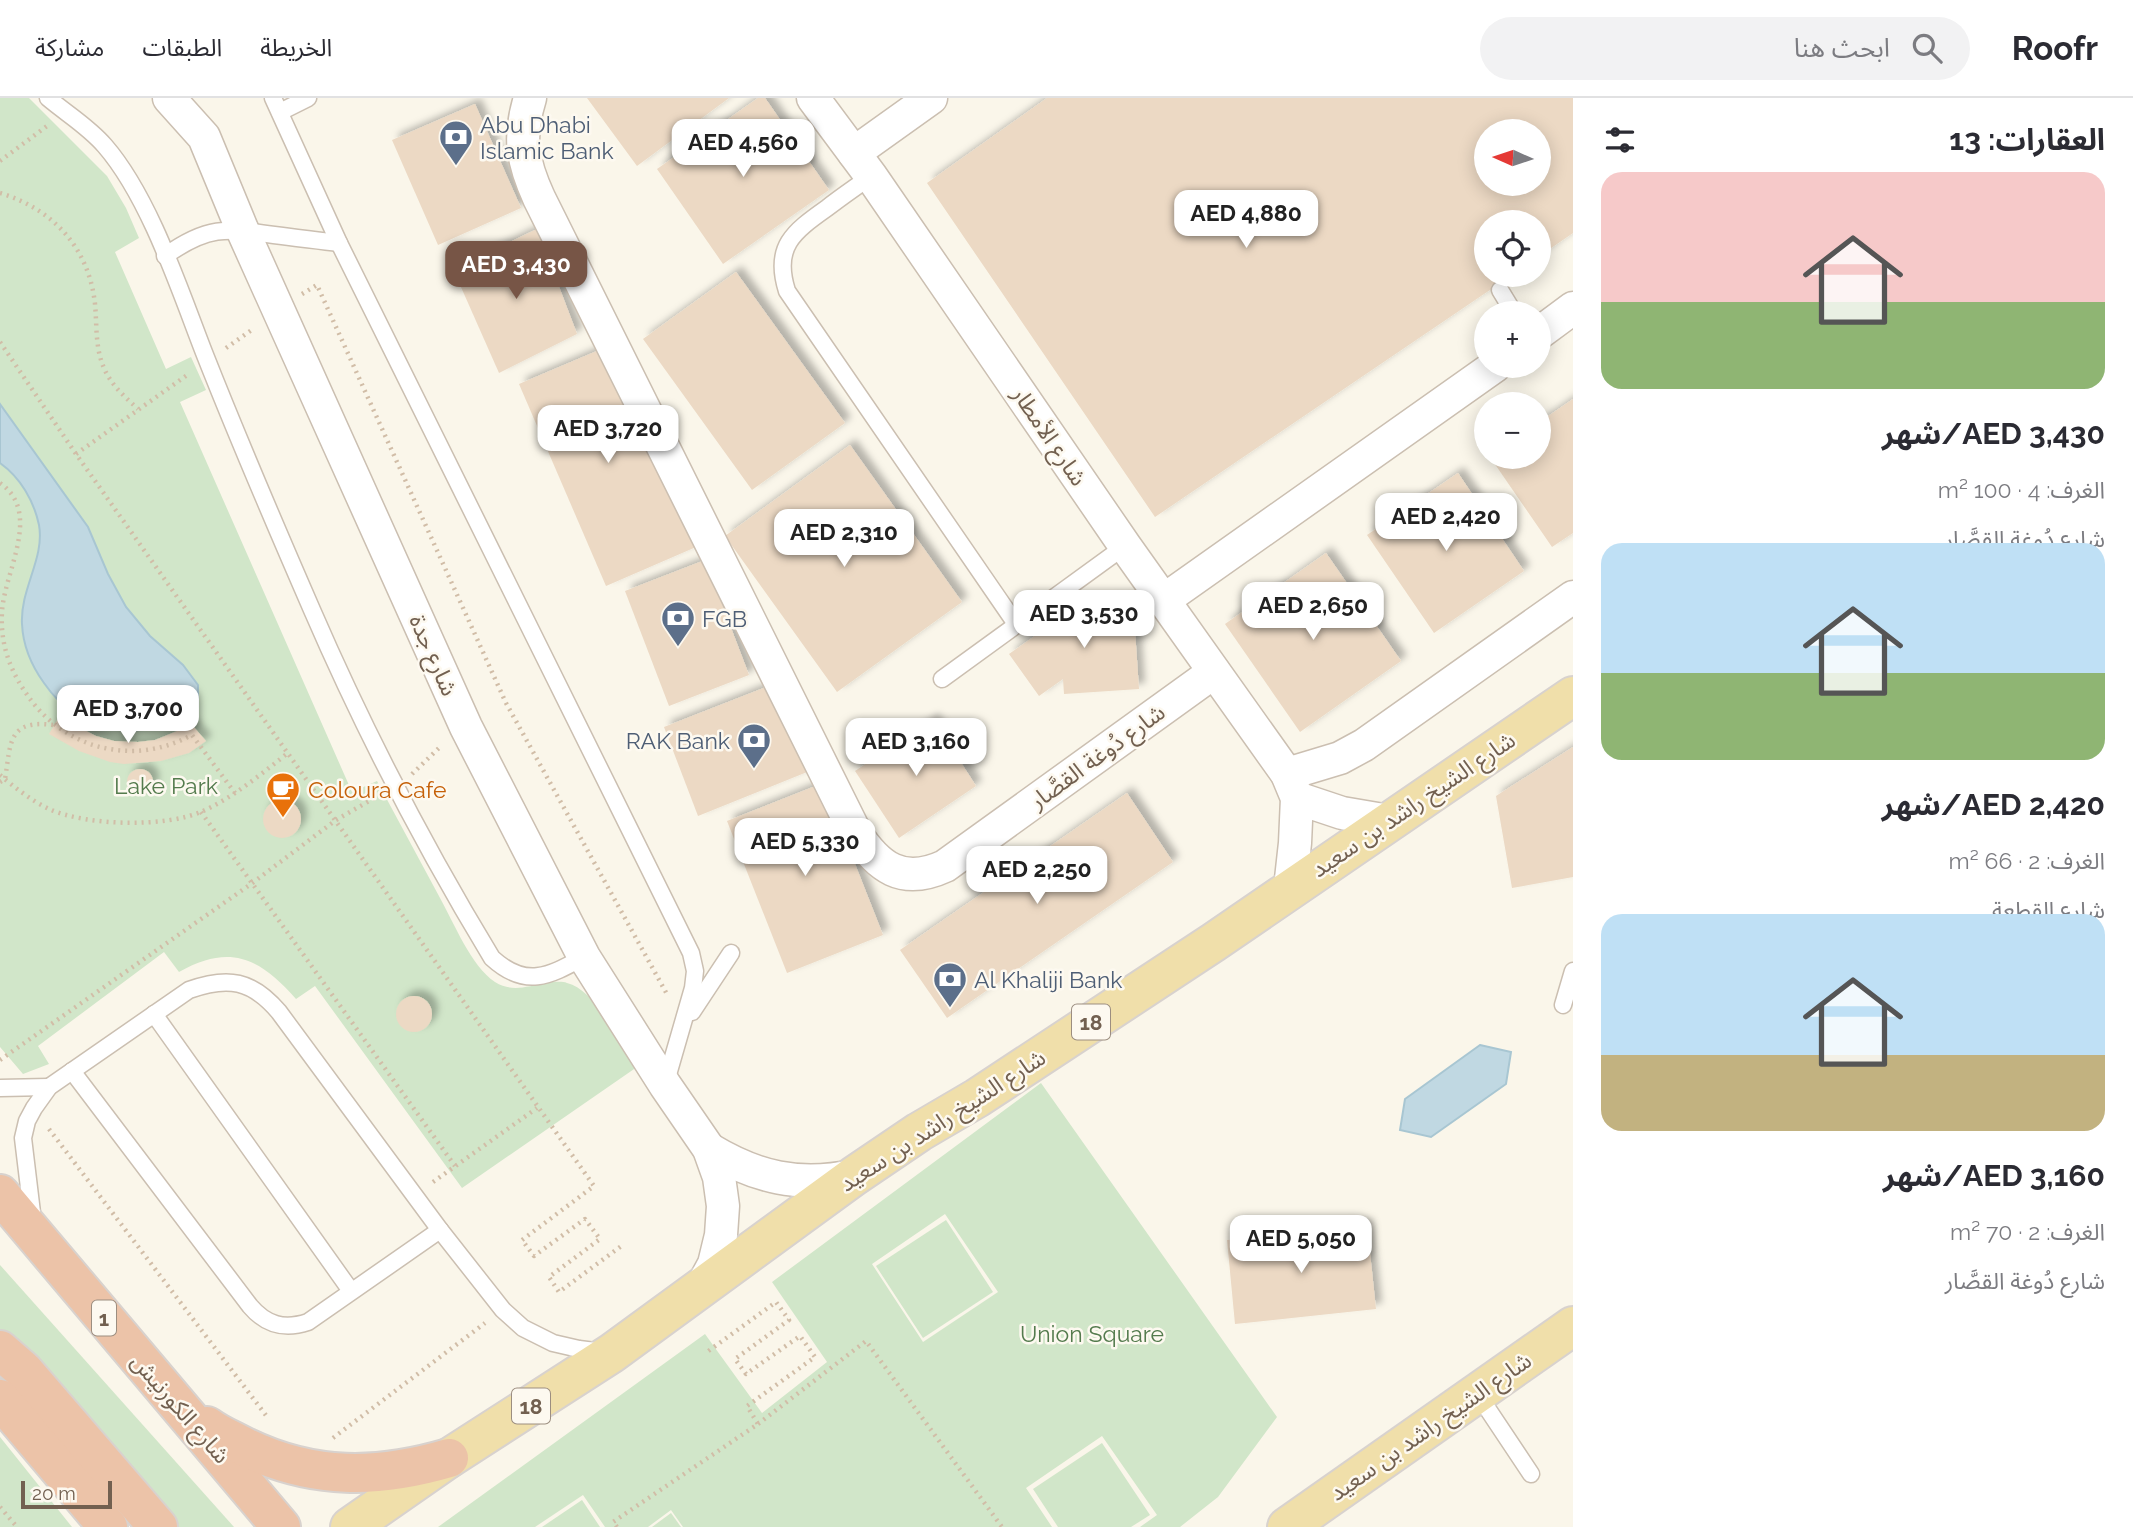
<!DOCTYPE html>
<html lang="ar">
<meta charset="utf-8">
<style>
body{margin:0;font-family:Raleway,"Noto Sans Arabic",sans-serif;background:#f2f2f3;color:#2b2b33;direction:rtl;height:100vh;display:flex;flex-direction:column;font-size:26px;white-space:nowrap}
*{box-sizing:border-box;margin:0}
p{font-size:23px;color:#7c7c81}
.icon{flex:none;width:38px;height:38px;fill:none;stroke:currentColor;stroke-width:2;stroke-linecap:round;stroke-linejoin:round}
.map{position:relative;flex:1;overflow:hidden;direction:ltr}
.sheet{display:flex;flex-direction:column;background:#fff;width:560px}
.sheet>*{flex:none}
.needle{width:46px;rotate:273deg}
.fabs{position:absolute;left:1474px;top:21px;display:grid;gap:14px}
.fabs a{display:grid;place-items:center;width:77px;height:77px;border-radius:50%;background:#fff;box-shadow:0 4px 18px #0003;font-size:35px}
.scale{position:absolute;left:21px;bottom:18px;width:91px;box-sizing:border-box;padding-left:7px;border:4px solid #726050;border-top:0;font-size:19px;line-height:24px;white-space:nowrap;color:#726050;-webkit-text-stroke:5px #fdf9f0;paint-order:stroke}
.price{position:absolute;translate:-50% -60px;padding:0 16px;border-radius:14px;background:#fff;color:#222;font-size:23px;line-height:46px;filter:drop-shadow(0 2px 4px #0008)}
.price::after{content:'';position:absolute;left:50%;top:42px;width:21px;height:16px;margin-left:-10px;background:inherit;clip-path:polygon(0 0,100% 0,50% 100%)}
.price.active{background:#775546;color:#fff}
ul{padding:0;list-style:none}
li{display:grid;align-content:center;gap:14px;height:371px;padding:0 28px}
li span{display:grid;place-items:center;height:217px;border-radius:21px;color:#555}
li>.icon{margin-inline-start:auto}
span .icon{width:126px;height:126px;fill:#fffc;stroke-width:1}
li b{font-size:30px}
h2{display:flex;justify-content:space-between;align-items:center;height:84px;padding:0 28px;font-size:30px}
header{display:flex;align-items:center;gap:42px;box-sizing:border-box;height:98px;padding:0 35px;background:#fff;border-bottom:2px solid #e1e1e2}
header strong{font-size:33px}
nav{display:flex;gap:38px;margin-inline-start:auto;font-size:24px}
.search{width:490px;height:63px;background:#f2f2f3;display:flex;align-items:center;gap:18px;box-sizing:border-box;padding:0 24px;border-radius:38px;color:#7c7c81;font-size:26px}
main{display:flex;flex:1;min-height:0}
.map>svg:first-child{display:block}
.green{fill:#d1e6c9;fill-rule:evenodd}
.water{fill:#c0d8e2;stroke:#a8c6d2;stroke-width:2}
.building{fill:#ecd9c4;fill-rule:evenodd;filter:url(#shadow)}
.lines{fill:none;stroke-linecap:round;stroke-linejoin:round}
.lane-casing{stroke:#cbbfb1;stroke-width:19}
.street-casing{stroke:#cbbfb1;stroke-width:35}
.primary-casing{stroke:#d8d2ce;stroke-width:42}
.highway-casing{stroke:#d8d2ce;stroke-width:42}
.path{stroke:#d1bda7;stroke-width:4.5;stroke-dasharray:2 5;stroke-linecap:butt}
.lane{stroke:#fff;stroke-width:16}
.street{stroke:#fff;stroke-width:32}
.primary{stroke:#f0dfaa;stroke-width:38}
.highway{stroke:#ecc3a8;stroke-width:38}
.labels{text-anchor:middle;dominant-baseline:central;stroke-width:5;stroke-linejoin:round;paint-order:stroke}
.shield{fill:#fdf9f0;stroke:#9c8e80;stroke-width:2}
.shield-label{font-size:21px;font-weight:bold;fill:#726050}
.service-label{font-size:23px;fill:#4e5e75;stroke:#fdf9f0;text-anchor:start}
.street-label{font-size:23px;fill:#726050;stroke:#fdf9f0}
.park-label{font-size:23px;fill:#547b4d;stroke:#fdf9f0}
.food-label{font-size:23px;fill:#c56008;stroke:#fdf9f0;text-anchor:start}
</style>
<header>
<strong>Roofr</strong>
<div class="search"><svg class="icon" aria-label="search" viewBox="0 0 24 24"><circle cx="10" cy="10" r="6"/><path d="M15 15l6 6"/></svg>ابحث هنا</div>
<nav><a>الخريطة</a><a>الطبقات</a><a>مشاركة</a></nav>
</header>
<main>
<section class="sheet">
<h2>العقارات: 13<svg class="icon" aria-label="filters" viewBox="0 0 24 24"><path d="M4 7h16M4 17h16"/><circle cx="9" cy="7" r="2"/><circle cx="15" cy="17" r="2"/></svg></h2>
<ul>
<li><span style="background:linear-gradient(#f6c9c9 60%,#8fb573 0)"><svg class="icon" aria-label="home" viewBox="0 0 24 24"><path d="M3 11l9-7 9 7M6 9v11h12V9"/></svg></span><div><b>AED 3,430/شهر</b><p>الغرف: 4 · 100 m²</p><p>شارع دُوغة القصَّار</p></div></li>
<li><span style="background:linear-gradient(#bfe0f5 60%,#8fb573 0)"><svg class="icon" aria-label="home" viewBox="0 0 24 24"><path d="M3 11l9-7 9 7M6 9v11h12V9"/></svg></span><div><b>AED 2,420/شهر</b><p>الغرف: 2 · 66 m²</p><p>شارع القِطعة</p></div></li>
<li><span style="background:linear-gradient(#bfe0f5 65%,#c2b280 0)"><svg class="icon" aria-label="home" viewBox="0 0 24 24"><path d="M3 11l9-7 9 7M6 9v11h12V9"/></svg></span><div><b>AED 3,160/شهر</b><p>الغرف: 2 · 70 m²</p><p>شارع دُوغة القصَّار</p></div></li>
</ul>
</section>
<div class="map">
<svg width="1573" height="1429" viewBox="0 0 1573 1429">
<defs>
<filter id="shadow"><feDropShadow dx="6" dy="-6" stdDeviation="3.5" flood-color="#0004"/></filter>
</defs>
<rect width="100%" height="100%" fill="#faf6ea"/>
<g class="green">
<path d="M0 0H29L107 78 126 110 139 140 115 154 166 271 191 259 206 292 180 304 352 694 377 683C398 722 419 761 440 800 454 825 471 868 495 884 513 895 527 888 546 885 552 884 562 883 567 885 596 892 621 945 637 969L462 1090 315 888 296 901C260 860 230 845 179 874L164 854 38 948 49 966 23 976 0 949Z"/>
<path d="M1041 985 1277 1319 1218 1399 1180 1429H1140L1157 1417 1102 1338 1026 1390 1052 1429H683L671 1412 648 1429H605L583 1397 535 1429H438L705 1236 762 1315 827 1264 772 1184ZM945 1116 998 1194 923 1244 872 1166Z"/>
<path d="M946 1122 993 1194 923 1240 876 1168Z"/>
<path d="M0 1167 234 1429H177L0 1232Z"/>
<path d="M0 1339 72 1429H0Z"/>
<path d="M1102 1345 1150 1417 1131 1429H1058L1033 1391Z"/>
<path d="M582 1402 600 1429H542Z"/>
<path d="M671 1415 681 1429H652Z"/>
</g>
<g class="water">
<path d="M0 306 88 429 108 476 126 509 150 538 183 567 198 587V609C146 647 81 639 44 585 31 567 23 548 22 526 20 491 45 460 39 427 34 403 20 379 0 365Z"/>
<path d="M1480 947 1511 954 1506 986 1431 1039 1400 1032 1405 1001Z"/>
</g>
<g class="building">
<path d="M587 0H729L637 68Z"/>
<path d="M758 0H765L829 92 723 166 657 71Z"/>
<path d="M1047 0H1573V135L1538 159V124H1486V177H1512L1155 419 927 85ZM1486 33H1538V86H1486Z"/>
<path d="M475 6 521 110 438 147 392 42Z"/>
<path d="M537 131 577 236 499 275 453 171Z"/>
<path d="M736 174 845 325 752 392 643 241Z"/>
<path d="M611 247 696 449 606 488 519 286Z"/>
<path d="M1573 301V435L1552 449 1490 359H1538V325Z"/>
<path d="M850 347 962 504 837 594 725 438Z"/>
<path d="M1458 375 1524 473 1434 535 1367 437Z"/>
<path d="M1326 455 1401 563 1300 634 1225 526Z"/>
<path d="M705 462 749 577 669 608 625 493Z"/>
<path d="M1133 503 1139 591 1064 596 1063 581 1039 598 1009 556 1059 521 1057 508Z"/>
<path d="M771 587 812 672 698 718 664 629Z"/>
<path d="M59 619 96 638 114 643 138 644 155 642 192 627 206 643 189 655 161 663 124 666 110 664 79 653 49 636Z"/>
<path d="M933 621 976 688 899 740 855 673Z"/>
<path d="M1573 649V779L1512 790 1496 698Z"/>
<circle cx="140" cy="684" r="13"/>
<path d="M823 685 883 837 787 875 727 723Z"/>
<path d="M1127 695 1173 764 947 920 900 852Z"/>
<circle cx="282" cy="721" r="19"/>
<circle cx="414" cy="916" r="18"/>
<path d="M1367 1127 1376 1211 1235 1226 1227 1142Z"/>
</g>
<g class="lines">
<g class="lane-casing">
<g id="lane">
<path d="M48 0C67 16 89 29 105 48 150 100 180 193 205 257 239 343 275 427 312 512 364 632 424 748 492 860 526 891 549 878 584 859"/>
<path d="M273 0 339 145 691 855 695 873 693 890 665 987"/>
<path d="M280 14 308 0"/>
<path d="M871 78C856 89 841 99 827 110 793 134 773 149 787 193L1016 526"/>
<path d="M165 158C207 128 225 130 274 137 295 140 317 142 339 145"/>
<path d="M1500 192 1514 215"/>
<path d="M942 581 1125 448"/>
<path d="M1563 907 1573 873"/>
<path d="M692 914 731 855"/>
<path d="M154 916 351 1193"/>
<path d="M72 973 250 1208C266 1227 284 1232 308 1224L440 1132"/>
<path d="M0 990 49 989"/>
<path d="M33 1123 23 1040 27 1023 34 1010 49 989 189 892C228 878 252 882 279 914L440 1132 503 1212 523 1230 553 1245 579 1251 603 1254"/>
<path d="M1477 1295 1531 1376"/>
</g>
</g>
<g class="street-casing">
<g id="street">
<path d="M169 0 204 39 242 131 466 629 584 859 665 987 709 1051 719 1079 723 1108 721 1137 714 1166 700 1192"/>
<path d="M530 0C518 39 522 63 539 100L855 734C878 769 902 788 945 768L1214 574"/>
<path d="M813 0 871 78 1125 448 1287 676 1297 700 1295 745 1290 790"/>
<path d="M854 55 931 0"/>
<path d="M1538 236 1573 210"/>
<path d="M1164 502 1495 268"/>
<path d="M1287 676 1340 660 1364 647 1573 499"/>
<path d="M1297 700 1342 715 1389 723"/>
<path d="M709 1051C757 1080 798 1089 854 1078"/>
</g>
</g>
<g class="primary-casing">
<g id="primary">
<path d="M350 1429 449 1360 612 1255 854 1078 919 1034 977 1000 1214 844 1573 598"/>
<path d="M1287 1429 1573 1228"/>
</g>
</g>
<g class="highway-casing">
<g id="highway">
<path d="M0 1096 281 1429"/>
<path d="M0 1252 23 1272 158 1429"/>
<path d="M0 1301 108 1429"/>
<path d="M207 1328C219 1337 232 1342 245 1349 313 1382 378 1381 449 1360"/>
</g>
</g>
<g class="path">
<path d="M0 63 47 28"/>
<path d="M0 95C53 111 89 150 95 206 97 227 95 250 104 270 111 287 125 299 138 311"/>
<path d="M302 196 317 187 506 605 668 898"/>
<path d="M0 244 76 356 594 1088 522 1142 534 1158 585 1121 600 1141 549 1179 559 1194 624 1146"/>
<path d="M226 250 253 231"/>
<path d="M76 356 190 275"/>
<path d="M0 385C43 415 4 474 2 514 0 546 10 573 28 598 43 620 65 637 90 646 126 658 160 654 192 637L235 695"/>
<path d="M412 676 441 648"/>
<path d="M0 677C14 689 32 703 49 711 87 728 166 730 203 713 234 699 261 676 288 655"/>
<path d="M0 684 5 681C11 646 7 621 53 627"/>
<path d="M201 714 455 1068"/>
<path d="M0 962 251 786 336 722 378 698"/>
<path d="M49 1031 268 1320"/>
<path d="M433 1084 537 1010"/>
<path d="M758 1326 866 1243 1002 1429"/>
<path d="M333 1340 485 1225"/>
<path d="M0 1409 17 1429"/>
<path d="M617 1429 613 1424 758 1326 747 1308 815 1259 800 1238 746 1276 735 1261 789 1222 776 1204 707 1254"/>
</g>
<use href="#lane" class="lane"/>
<use href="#street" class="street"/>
<use href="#primary" class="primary"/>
<use href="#highway" class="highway"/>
</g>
<defs>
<g id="bank-pin" transform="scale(1.75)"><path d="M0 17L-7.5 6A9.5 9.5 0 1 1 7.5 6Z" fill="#5c6f8a" stroke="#fdf9f0"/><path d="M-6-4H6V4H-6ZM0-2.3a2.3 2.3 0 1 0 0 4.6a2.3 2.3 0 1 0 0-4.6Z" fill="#fff"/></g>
<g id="cafe-pin" transform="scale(1.75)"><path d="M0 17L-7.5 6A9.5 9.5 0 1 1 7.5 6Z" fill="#e8710a" stroke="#fdf9f0"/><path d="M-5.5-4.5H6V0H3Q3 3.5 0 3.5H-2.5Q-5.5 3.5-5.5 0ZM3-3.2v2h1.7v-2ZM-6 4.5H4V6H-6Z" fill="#fff"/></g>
</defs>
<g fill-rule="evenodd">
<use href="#bank-pin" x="456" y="39"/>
<use href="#bank-pin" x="678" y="520"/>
<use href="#bank-pin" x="754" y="642"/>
<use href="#cafe-pin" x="283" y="691"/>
<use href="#bank-pin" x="950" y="881"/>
</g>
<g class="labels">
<g class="shield">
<rect x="1072" y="906.5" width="38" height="35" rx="5"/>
<rect x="92" y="1202.5" width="24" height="35" rx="5"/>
<rect x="512" y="1290.5" width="38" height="35" rx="5"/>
</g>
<g class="shield-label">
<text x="1091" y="924">18</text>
<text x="104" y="1220">1</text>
<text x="531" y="1308">18</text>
</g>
<g class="service-label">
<text x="480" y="26">Abu Dhabi<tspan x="480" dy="26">Islamic Bank</tspan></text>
<text x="702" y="520">FGB</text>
<text x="730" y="642" text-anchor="end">RAK Bank</text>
<text x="974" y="881">Al Khaliji Bank</text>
</g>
<g class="street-label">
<text transform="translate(1050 338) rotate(56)">شارع الأمطار</text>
<text transform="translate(434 557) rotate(66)">شارع جدة</text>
<text transform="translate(1097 658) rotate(-36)">شارع دُوغة القصَّار</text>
<text transform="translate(1413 706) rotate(-34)">شارع الشيخ راشد بن سعيد</text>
<text transform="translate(942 1022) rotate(-33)">شارع الشيخ راشد بن سعيد</text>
<text transform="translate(181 1310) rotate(49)">شارع الكورنيش</text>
<text transform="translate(1430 1328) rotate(-35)">شارع الشيخ راشد بن سعيد</text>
</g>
<g class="park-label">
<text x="166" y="687">Lake Park</text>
<text x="1092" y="1235">Union Square</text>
</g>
<g class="food-label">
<text x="308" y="691">Coloura Cafe</text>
</g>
</g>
</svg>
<div class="fabs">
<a><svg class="needle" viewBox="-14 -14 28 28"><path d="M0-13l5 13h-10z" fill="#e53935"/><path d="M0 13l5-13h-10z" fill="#7c7c81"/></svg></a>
<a><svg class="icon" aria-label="locate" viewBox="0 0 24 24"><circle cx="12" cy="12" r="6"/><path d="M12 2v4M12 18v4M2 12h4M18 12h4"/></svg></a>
<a>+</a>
<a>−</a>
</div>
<div class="scale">20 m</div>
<b class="price" style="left:743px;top:81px">AED 4,560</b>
<b class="price" style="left:1246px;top:152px">AED 4,880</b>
<b class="price active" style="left:516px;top:203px">AED 3,430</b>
<b class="price" style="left:608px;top:367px">AED 3,720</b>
<b class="price" style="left:1446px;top:455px">AED 2,420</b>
<b class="price" style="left:844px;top:471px">AED 2,310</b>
<b class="price" style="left:1313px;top:544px">AED 2,650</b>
<b class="price" style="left:1084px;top:552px">AED 3,530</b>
<b class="price" style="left:128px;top:647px">AED 3,700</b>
<b class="price" style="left:916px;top:680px">AED 3,160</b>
<b class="price" style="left:805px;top:780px">AED 5,330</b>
<b class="price" style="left:1037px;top:808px">AED 2,250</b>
<b class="price" style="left:1301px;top:1177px">AED 5,050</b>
</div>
</main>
